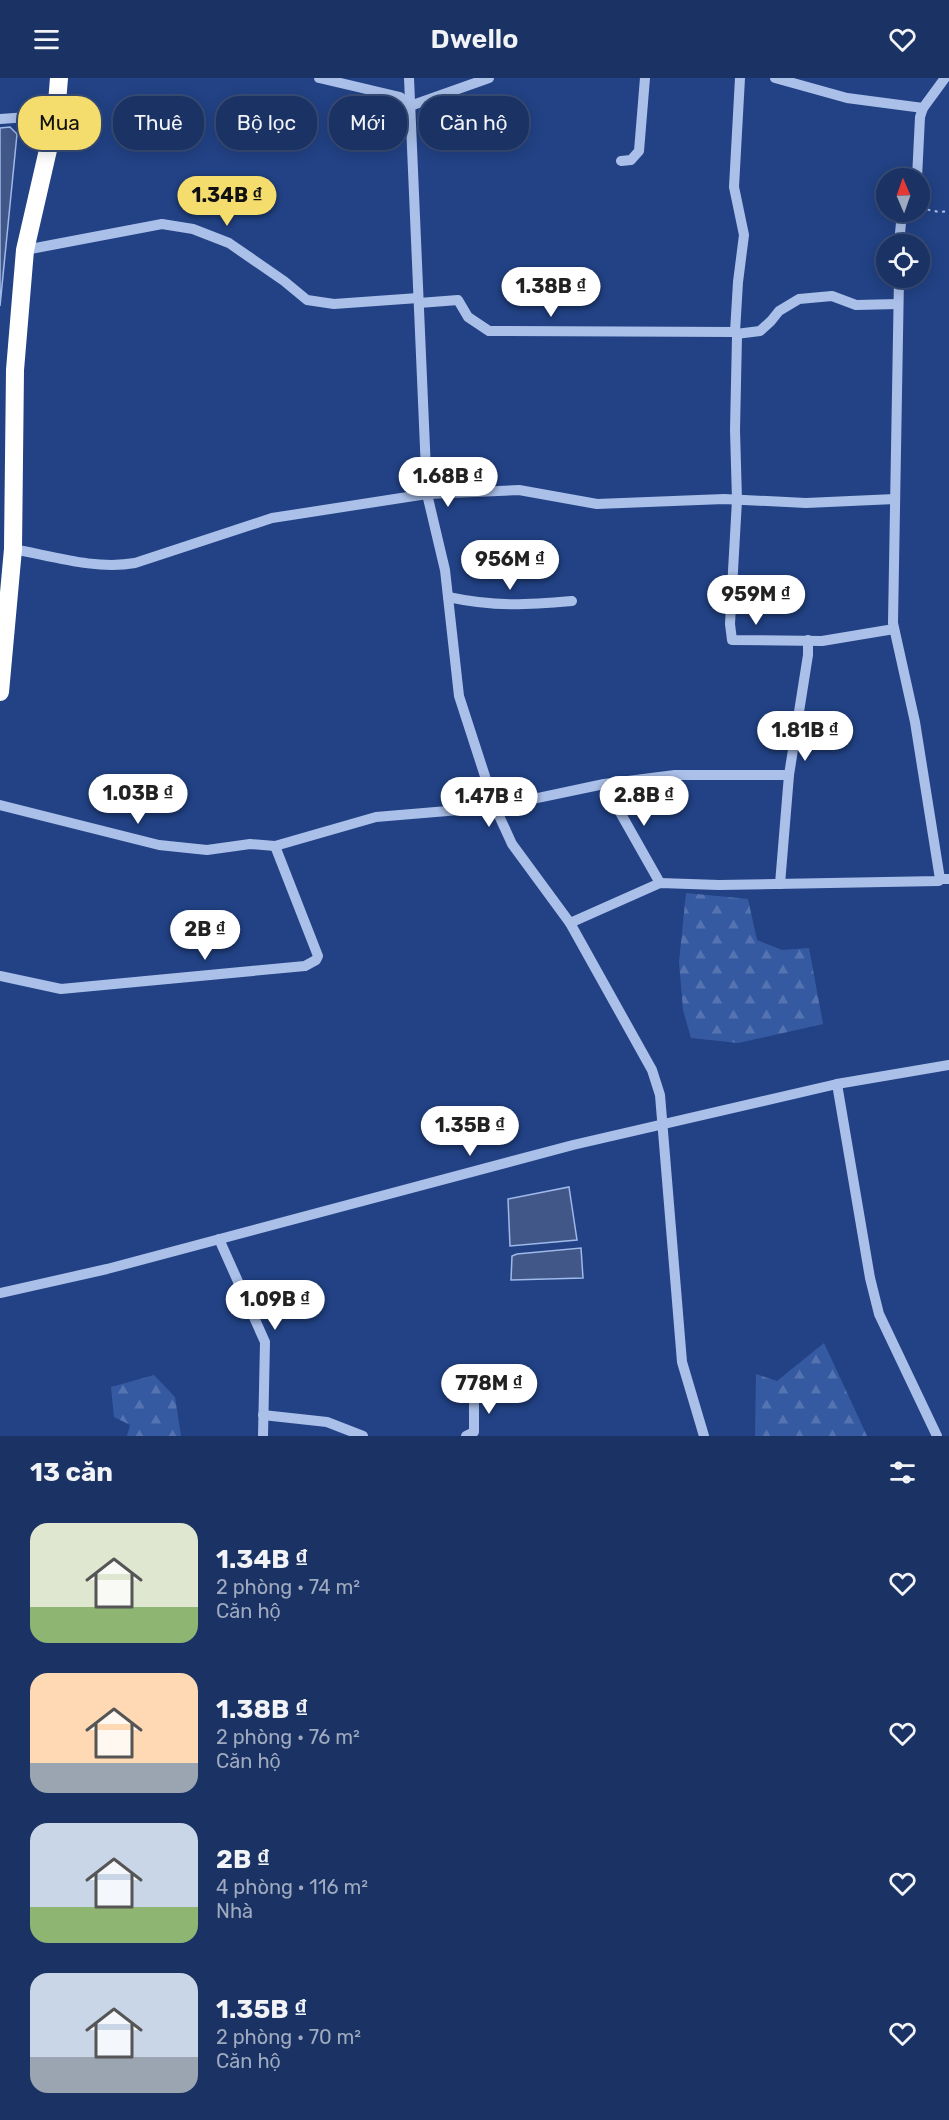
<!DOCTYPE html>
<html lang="vi">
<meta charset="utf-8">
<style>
body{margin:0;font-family:Rubik,sans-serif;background:#233a6a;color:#f1f3f6;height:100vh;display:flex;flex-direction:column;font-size:22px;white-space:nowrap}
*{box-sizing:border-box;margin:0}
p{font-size:20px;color:#9faabf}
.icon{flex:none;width:33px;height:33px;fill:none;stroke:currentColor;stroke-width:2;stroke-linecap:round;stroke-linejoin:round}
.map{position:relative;height:1358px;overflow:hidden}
.side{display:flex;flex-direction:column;background:#1a3264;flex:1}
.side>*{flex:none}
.guide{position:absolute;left:18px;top:18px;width:600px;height:54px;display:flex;gap:12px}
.needle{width:39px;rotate:358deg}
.controls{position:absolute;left:876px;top:90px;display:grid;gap:12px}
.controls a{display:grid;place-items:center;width:54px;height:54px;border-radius:50%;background:#1a3264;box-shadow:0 3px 15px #0003,0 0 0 2px #384d78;font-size:30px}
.price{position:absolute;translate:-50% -51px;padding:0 14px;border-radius:21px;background:#fff;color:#222;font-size:20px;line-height:39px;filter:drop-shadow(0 2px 3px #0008)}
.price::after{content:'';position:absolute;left:50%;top:36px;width:18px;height:14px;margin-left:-9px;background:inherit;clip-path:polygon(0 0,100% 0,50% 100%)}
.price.active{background:#f5dd6d;color:#111}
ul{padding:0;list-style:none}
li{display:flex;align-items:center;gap:18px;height:150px;padding:0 30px}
li span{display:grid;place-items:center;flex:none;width:168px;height:120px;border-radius:18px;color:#555}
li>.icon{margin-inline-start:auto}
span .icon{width:72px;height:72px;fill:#fffc;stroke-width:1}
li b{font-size:26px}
h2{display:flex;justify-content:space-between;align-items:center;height:72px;padding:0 30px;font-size:26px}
.pill{padding:0 21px;border-radius:24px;background:#1a3264;box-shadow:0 3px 15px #0003,0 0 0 2px #384d78;font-size:21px;line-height:54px}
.pill.active{background:#f5dd6d;color:#111}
header{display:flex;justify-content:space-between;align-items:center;height:78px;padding:0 30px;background:#1a3264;font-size:27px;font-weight:600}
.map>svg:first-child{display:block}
.forest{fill:url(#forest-firs)}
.water{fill:#415788;stroke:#9fb9ea;stroke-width:1.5}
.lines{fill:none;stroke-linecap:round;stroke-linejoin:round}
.path{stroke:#abc0e9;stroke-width:2;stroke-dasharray:3 4.5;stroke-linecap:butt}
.minor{stroke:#abc0e9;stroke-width:10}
.highway{stroke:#fff;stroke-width:18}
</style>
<header><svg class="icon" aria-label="menu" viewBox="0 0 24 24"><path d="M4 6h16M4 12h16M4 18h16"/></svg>Dwello<svg class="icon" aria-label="heart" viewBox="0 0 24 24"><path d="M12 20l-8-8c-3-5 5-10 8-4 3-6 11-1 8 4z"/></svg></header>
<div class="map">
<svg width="949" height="1358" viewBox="0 0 949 1358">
<defs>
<pattern id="forest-firs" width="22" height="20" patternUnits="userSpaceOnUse" patternTransform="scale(1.5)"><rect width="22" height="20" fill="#365aa2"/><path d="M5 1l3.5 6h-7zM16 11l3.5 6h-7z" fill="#5473b0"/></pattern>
</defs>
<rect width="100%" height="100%" fill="#224285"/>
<g class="forest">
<path d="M686 815 748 821 757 862 782 872 809 870 823 946 738 965 691 960 683 932 679 884Z"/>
<path d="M824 1265 867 1358H755L756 1296 777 1303Z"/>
<path d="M154 1297 175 1319 181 1358H127L130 1347 114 1339 111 1309Z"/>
</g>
<g class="water">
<path d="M10 49 17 56 0 228V50Z"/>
<path d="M569 1109 577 1162 510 1168 508 1121Z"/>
<path d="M581 1170 583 1200 511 1202 512 1178 517 1176Z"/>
</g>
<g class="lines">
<path class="path" d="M920 130 939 134 949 133"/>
<g class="minor">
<path d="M319 0 400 19 410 28 489 0"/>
<path d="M409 0 427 416 445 492 459 618 495 729 512 766 570 845 652 992 660 1017 682 1284 704 1358"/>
<path d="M775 0 847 20 923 30"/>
<path d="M0 41 56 37"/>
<path d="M621 83 631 82 639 73 645 0"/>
<path d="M917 100 920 39 923 30 945 0"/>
<path d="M899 166 902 134"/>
<path d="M25 172 162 146 193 151 229 165 284 203 307 222 334 226 418 220"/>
<path d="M899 200 893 545 915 644 940 801"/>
<path d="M419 225 458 222 468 239 489 253 735 254 737 258 735 352 737 422 730 546 732 562 822 563 894 551"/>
<path d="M735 254 738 204 744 157 734 109 740 0"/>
<path d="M736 256 760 253 771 243 779 233 799 221 832 218 856 227 898 226"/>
<path d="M13 471C52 478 95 492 135 485L272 440 427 416 519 412 597 426 724 421 806 425 895 421"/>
<path d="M448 519C495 529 525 527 572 523"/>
<path d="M604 706 660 805"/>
<path d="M0 727 159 767 207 772 250 766 275 768 376 739 495 729 604 706 675 697H789"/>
<path d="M780 806 789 697 808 577V562"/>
<path d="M570 845 660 805 719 807 939 803 940 801H949"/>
<path d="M0 898 61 911 305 888 316 882 318 878 275 768"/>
<path d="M837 1006 870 1200 879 1236 937 1358"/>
<path d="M219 1161 265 1264 263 1358"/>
<path d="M0 1215 107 1191 573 1067 837 1006 949 987"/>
<path d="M263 1337 327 1344 363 1358"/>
<path d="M466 1358 474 1354V1297"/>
</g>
<path class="highway" d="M0 614 13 471 15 292 25 172 56 37 59 0"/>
</g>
</svg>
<div class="controls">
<a><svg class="needle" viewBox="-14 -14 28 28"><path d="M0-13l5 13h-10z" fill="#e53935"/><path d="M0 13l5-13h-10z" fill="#9faabf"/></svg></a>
<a><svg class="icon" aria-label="locate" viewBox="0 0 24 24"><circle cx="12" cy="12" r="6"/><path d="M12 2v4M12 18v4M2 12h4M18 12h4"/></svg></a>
</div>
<b class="price active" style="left:227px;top:149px">1.34B ₫</b>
<b class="price" style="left:551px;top:240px">1.38B ₫</b>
<b class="price" style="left:448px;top:430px">1.68B ₫</b>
<b class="price" style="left:510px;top:513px">956M ₫</b>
<b class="price" style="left:756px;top:548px">959M ₫</b>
<b class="price" style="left:805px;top:684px">1.81B ₫</b>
<b class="price" style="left:138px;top:747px">1.03B ₫</b>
<b class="price" style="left:644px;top:749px">2.8B ₫</b>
<b class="price" style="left:489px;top:750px">1.47B ₫</b>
<b class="price" style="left:205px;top:883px">2B ₫</b>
<b class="price" style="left:470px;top:1079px">1.35B ₫</b>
<b class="price" style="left:275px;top:1253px">1.09B ₫</b>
<b class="price" style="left:489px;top:1337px">778M ₫</b>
<div class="guide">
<a class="pill active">Mua</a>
<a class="pill">Thuê</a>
<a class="pill">Bộ lọc</a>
<a class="pill">Mới</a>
<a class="pill">Căn hộ</a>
</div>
</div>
<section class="side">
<h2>13 căn<svg class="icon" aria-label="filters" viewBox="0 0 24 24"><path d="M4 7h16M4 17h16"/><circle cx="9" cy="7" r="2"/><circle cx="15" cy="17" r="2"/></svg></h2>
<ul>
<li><span style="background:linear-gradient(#dfe7d0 70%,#8fb573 0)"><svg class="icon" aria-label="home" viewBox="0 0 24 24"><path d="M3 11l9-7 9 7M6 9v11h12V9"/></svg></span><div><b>1.34B ₫</b><p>2 phòng · 74 m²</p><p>Căn hộ</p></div><svg class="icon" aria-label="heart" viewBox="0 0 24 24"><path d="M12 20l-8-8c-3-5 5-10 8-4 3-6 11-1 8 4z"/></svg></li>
<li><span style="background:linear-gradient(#ffd9b3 75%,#9aa5b1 0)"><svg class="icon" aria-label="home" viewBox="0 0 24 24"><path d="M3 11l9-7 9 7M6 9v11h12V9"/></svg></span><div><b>1.38B ₫</b><p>2 phòng · 76 m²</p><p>Căn hộ</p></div><svg class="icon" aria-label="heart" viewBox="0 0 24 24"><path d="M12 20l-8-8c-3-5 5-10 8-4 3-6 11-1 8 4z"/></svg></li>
<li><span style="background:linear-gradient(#c9d6e8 70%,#8fb573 0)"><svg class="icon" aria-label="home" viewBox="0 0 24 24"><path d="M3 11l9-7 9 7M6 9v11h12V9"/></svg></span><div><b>2B ₫</b><p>4 phòng · 116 m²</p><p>Nhà</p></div><svg class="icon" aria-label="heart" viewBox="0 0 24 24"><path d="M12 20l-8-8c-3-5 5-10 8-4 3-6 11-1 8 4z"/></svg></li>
<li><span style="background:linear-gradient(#c9d6e8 70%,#9aa5b1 0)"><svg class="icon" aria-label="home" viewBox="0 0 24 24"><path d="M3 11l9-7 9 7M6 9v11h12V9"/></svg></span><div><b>1.35B ₫</b><p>2 phòng · 70 m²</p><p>Căn hộ</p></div><svg class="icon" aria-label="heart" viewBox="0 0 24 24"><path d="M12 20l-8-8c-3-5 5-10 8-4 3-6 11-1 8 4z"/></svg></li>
</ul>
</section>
